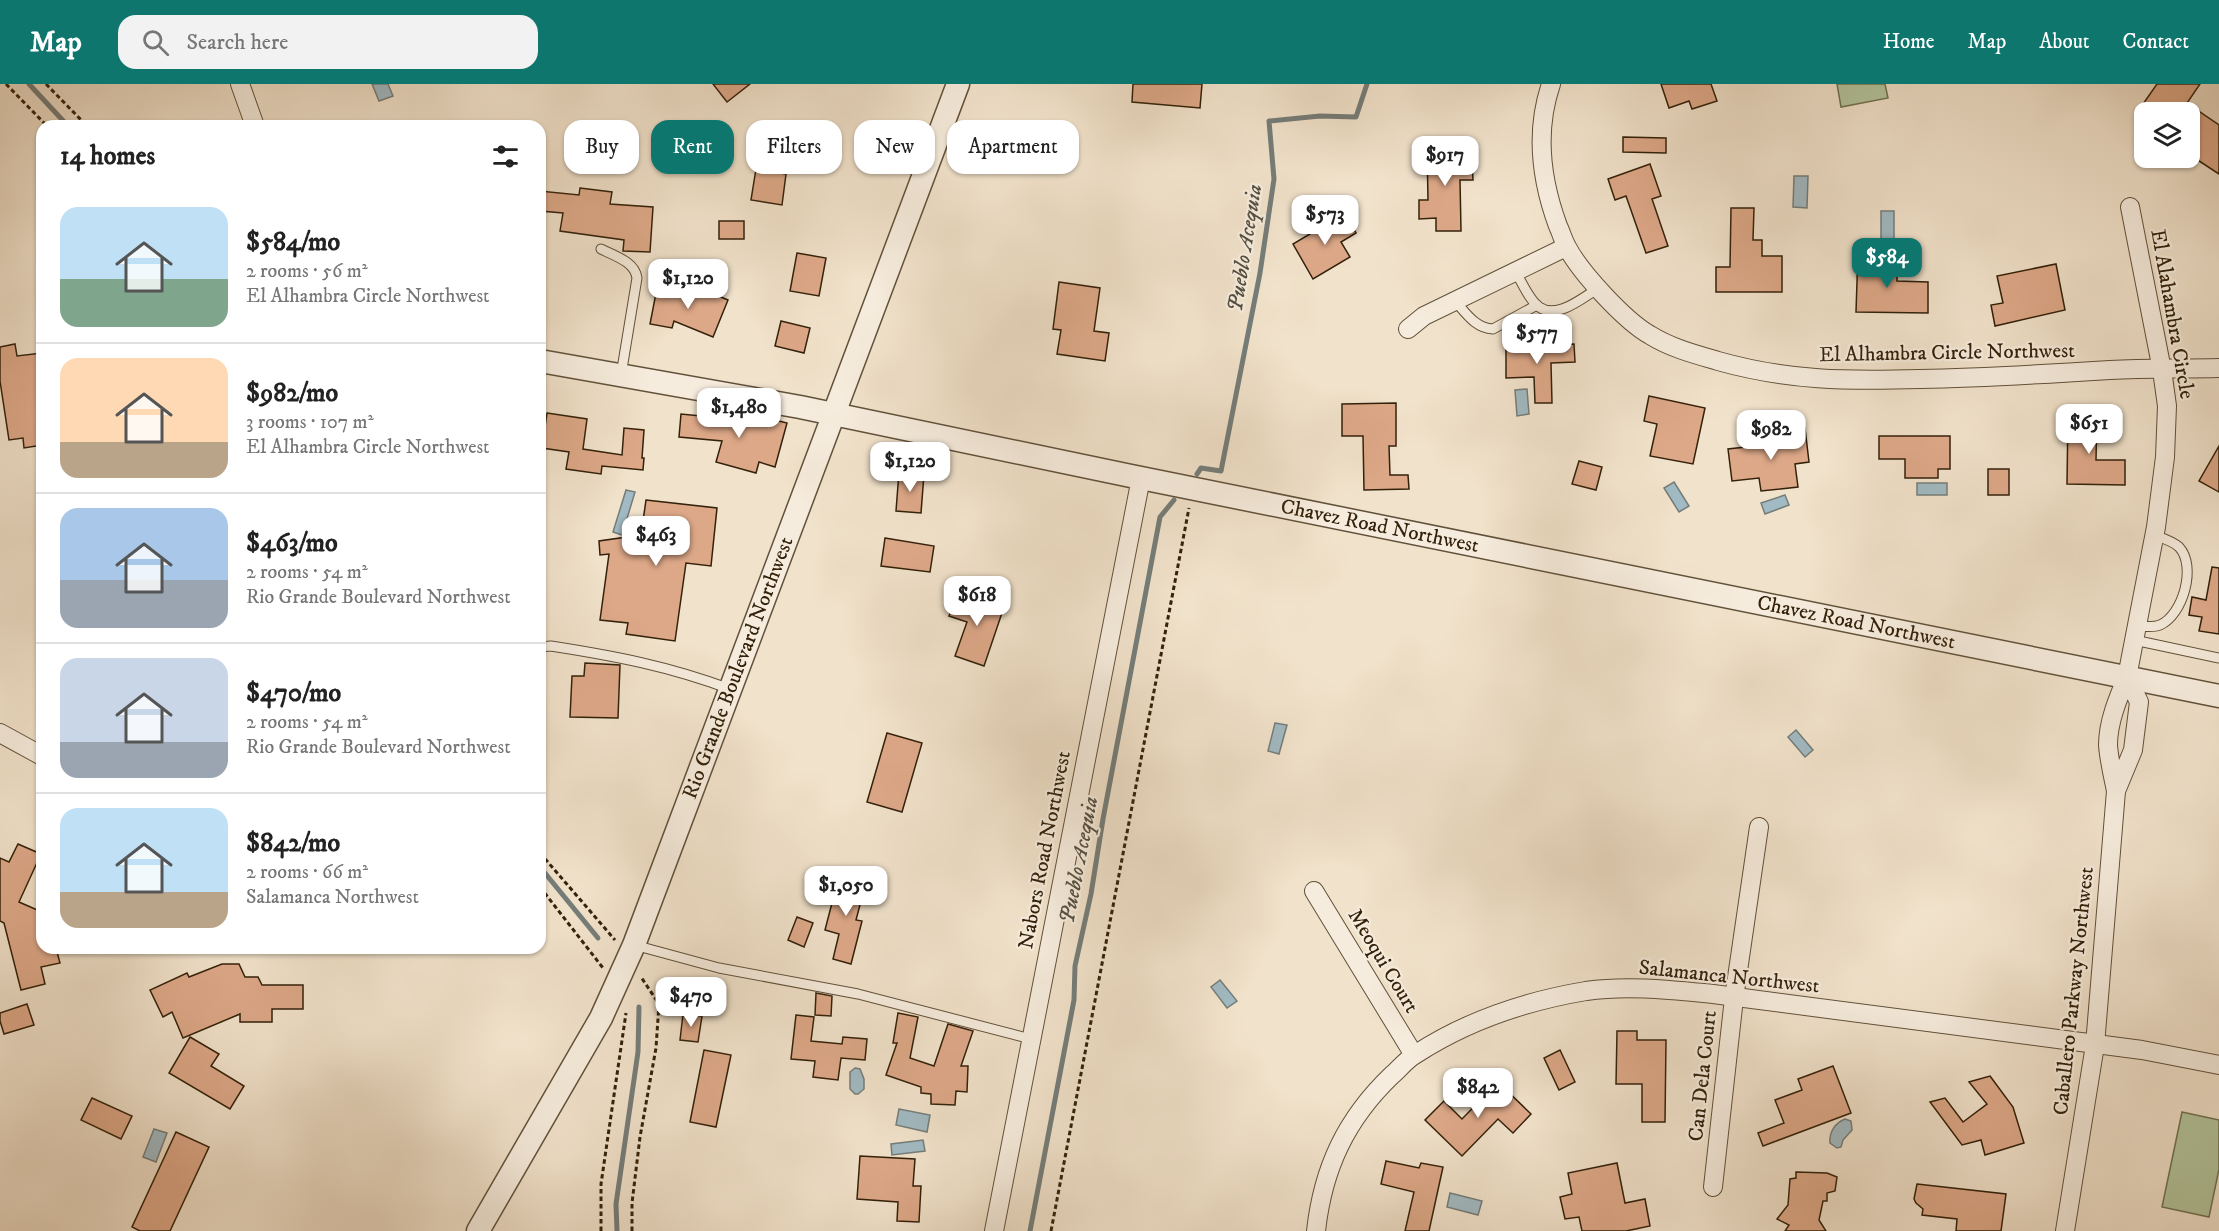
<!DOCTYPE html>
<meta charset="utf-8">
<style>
body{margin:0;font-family:"IM FELL DW Pica",serif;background:#f2f2f2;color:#222;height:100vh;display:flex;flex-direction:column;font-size:22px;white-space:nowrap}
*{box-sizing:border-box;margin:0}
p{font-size:20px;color:#767676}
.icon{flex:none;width:33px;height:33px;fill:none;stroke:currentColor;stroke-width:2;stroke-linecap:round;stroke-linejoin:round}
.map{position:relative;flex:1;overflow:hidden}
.side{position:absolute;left:36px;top:36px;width:510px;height:834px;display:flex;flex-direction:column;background:#fff;border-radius:18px;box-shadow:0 2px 4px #0004}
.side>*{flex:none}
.banner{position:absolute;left:564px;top:36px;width:570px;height:54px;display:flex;gap:12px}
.tools{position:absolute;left:2134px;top:18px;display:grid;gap:12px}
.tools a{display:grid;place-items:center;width:66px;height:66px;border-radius:12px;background:#fff;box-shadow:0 2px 4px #0004;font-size:30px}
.price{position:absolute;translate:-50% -51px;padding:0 14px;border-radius:12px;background:#fff;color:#222;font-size:20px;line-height:39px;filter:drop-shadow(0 2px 3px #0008)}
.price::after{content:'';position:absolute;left:50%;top:36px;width:18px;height:14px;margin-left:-9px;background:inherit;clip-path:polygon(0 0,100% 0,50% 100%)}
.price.selected{background:#0f766e;color:#fff}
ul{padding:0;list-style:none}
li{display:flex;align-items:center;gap:18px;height:150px;padding:0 24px}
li+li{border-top:2px solid #e0e0e0}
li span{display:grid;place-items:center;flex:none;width:168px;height:120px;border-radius:18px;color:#555}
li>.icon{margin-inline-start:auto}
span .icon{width:72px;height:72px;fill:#fffc;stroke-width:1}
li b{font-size:26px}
h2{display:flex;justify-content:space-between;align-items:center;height:72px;padding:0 24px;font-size:26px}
.pill{padding:0 21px;border-radius:18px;background:#fff;box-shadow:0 2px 4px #0004;font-size:21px;line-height:54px}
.pill.selected{background:#0f766e;color:#fff}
header{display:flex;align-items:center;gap:36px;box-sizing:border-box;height:84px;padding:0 30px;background:#0f766e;color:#fff}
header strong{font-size:28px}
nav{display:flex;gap:33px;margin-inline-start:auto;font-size:21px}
.search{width:420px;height:54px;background:#f2f2f2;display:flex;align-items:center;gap:15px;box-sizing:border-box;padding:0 21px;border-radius:18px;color:#767676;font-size:22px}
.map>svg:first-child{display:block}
.green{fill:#b3c49c;stroke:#737253;stroke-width:1.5}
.water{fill:#a1bac3;stroke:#757d79;stroke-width:1.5}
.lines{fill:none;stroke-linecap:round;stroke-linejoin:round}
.stream{stroke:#757d79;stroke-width:5}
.building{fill:#dda888;stroke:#33210a;stroke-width:1.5}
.service-casing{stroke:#62513a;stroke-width:11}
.minor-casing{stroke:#62513a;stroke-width:20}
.tertiary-casing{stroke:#62513a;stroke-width:25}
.path{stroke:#33210a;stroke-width:3;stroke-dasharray:4.5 3;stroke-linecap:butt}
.service{stroke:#f6ecdd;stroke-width:9}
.minor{stroke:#f6ecdd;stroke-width:18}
.tertiary{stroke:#f6ecdd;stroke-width:22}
.labels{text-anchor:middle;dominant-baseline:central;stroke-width:4.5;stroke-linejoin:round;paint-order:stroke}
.street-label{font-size:21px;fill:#33210a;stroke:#f6ecdd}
.water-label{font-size:22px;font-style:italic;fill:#544f42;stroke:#f6ecdd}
</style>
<header>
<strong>Map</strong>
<div class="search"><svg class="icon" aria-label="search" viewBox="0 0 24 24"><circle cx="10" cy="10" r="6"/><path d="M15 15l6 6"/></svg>Search here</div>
<nav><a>Home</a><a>Map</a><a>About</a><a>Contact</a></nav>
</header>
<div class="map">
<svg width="2219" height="1147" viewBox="0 0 2219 1147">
<rect width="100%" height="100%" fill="#f1e2cb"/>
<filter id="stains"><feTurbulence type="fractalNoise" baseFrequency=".00333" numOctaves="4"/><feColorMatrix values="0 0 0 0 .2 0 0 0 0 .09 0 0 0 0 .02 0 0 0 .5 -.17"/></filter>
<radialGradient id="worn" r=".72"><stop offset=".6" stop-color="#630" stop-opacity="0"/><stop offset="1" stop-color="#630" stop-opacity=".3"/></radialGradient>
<g class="green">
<path d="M1837 0H1885L1888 14 1841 23Z"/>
<path d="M2182 1028 2219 1036V1085L2209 1133 2162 1123Z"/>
</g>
<g class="water">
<path d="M372 0H388L393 12 379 17Z"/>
<path d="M1794 92H1808L1807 124 1793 123Z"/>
<rect x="1881" y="127" width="13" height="29"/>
<path d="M1527 305 1529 330 1517 332 1515 306Z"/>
<path d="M1674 398 1689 422 1679 428 1664 404Z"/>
<rect x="1917" y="399" width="30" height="12"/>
<path d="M626 406 635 408 622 451 613 448Z"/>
<path d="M1785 411 1789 421 1765 430 1761 419Z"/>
<path d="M1275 639 1287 641 1279 670 1268 667Z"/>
<path d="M1796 646 1813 666 1805 673 1788 653Z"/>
<path d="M1220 896 1237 917 1227 924 1211 903Z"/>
<path d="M855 984 860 985 864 995V1005L858 1010H855L850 1005V988Z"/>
<path d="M899 1025 930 1031 927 1048 896 1041Z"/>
<path d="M1845 1035 1851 1037 1852 1046 1843 1056 1841 1063 1837 1064 1830 1059C1829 1048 1835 1039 1845 1035Z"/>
<path d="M154 1045 167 1049 156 1078 143 1073Z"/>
<path d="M923 1056 925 1067 892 1071 891 1060Z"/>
<path d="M1450 1109 1482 1117 1478 1131 1447 1123Z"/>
</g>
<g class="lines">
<g class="stream">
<path d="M29 0 68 42"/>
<path d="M1197 390 1201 384 1221 387 1260 189 1274 95 1269 37 1320 32 1356 33 1367 0"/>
<path d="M540 783 598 854"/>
<path d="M617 1147 616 1120 638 968 639 923"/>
<path d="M1030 1147 1074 916 1075 882 1091 810 1103 735 1160 433 1174 416"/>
</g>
</g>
<g class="building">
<path d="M713 0H750L727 18Z"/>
<path d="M1133 0H1202L1200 24 1132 18Z"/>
<path d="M1661 0H1711L1717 17 1692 25 1689 17 1669 24Z"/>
<path d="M2157 0H2200L2187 19 2219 41V90L2190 71V28H2155L2143 20Z"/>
<path d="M1623 53 1666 54V69L1623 68Z"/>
<path d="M1461 63V76H1472L1473 96H1460L1461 147H1436V134L1419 135V116H1428L1427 64Z"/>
<path d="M1650 80 1661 112 1652 115 1668 162 1646 169 1626 112 1615 116 1608 95Z"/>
<path d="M756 85 786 90 782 121 751 116Z"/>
<path d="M580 104 612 108 610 120 653 123 650 168 623 167 624 156 560 147 563 129 540 127V107L579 111Z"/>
<path d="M1731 124H1754L1753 156H1762V172H1782V208H1716V183H1730Z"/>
<path d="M1345 129 1356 149 1341 158 1350 173 1313 195 1293 160Z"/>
<rect x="719" y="137" width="25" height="18"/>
<path d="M1858 168 1880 169V181L1897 182V197L1928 198V229L1856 228Z"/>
<path d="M797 169 826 174 819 212 790 207Z"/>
<path d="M2056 180 2065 226 1995 242 1991 221 2003 219 1997 192Z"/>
<path d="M1059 198 1100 204 1094 247 1109 249 1105 277 1057 270 1061 246 1053 245Z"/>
<path d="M657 204 702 212 704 206 728 216 713 253 674 237 672 244 650 240Z"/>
<path d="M781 237 810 244 804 269 775 262Z"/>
<path d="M1506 257H1523V261L1574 260 1575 278 1551 279 1552 319H1535L1534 293 1506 294Z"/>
<path d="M15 260 17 272 42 269V361L24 364 23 354 9 356 0 297V263Z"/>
<path d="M1649 312 1705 324 1693 380 1650 372 1657 340 1644 337Z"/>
<path d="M1396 319V362H1389L1390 391H1408L1409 405 1364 406 1363 352H1342V320Z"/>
<path d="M743 328 787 339 775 383 759 378 756 389 716 378 722 357 679 353 681 330 722 334 740 339Z"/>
<path d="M547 329 587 335 583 365 622 371 624 344 644 346 642 374H644L643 386 602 382 601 390 566 385 569 368 542 364Z"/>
<path d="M2068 329 2097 330 2096 376H2125V401L2067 400Z"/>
<path d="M1805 344 1809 378 1795 380 1798 403 1761 407 1759 394 1732 397 1728 365 1783 359 1782 347Z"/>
<path d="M1879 352H1950V385H1938V394H1905V375H1879Z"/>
<path d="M2219 362V408L2199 397Z"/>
<path d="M1579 377 1602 383 1596 406 1572 400Z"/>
<rect x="1988" y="385" width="21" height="26"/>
<path d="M899 388 924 390 921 429 896 427Z"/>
<path d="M646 416 717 424 711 482 686 479 675 557 626 550 628 539 600 536 609 470 600 471 599 457 641 451Z"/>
<path d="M885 454 934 462 930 488 881 482Z"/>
<path d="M2212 483 2219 484V550L2199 547 2202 533 2189 531 2192 513 2206 516Z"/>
<path d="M973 508 1005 520 984 582 955 572 967 538 949 532 955 517 968 521Z"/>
<path d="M585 579 620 581 618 634 570 633 572 592H584Z"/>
<path d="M887 649 922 659 902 728 867 718Z"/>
<path d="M18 760 41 770 19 818 42 828V864H56L60 879 41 883 45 900 21 906 4 839 0 837V774L9 778Z"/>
<path d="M839 792 866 798 856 836 862 837 851 880 833 875 839 850 825 846Z"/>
<path d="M797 833 813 839 804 863 788 856Z"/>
<path d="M222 880H239L245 893H258L262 901H303V925H272V938H240V930L183 954 172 928 163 933 150 906 187 889 189 893Z"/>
<path d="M816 909 832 912 831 932 815 931Z"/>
<path d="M27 920 34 941 4 950 0 937V929Z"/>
<path d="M898 929 918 933 910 974 934 982 948 940 973 947 961 982H968L967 1008 956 1007 955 1021 931 1020V1010L921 1009V1003L886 991 897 959H893Z"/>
<path d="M683 930 702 932 698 958 680 956Z"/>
<path d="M796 931 814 933 811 957 842 960 843 953 867 955 865 976 841 974 838 996 813 993 815 977 791 975Z"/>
<path d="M1617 947H1637V956H1666L1665 1038H1642V1000H1616Z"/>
<path d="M190 953 219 970 211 982 244 1002 230 1025 169 989Z"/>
<path d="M704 966 731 971 716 1043 690 1038Z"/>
<path d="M1560 966 1575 998 1559 1006 1544 974Z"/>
<path d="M1833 982 1851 1029 1763 1062 1758 1049 1784 1039 1775 1016 1802 1006 1798 995Z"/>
<path d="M1990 992 2013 1023 2024 1059 1985 1071 1981 1056 1962 1061 1930 1018 1945 1014 1963 1038 1987 1020 1969 998Z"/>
<path d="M1498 998 1531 1030 1513 1049 1498 1035 1462 1072 1425 1036 1444 1017 1462 1035Z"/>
<path d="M92 1014 132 1032 121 1055 81 1036Z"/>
<path d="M176 1048 209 1063 170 1147H140L132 1143Z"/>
<path d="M860 1072 915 1075 913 1102H921L919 1138 897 1137 898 1118 857 1115Z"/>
<path d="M1386 1077 1419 1084 1421 1079 1443 1083 1429 1147H1405L1414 1108 1381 1100Z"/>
<path d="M1617 1079 1625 1119 1645 1115 1650 1142 1626 1147H1582L1579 1133 1565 1135 1560 1113 1572 1110 1568 1089Z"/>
<path d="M1796 1088 1827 1089 1837 1093 1835 1107 1827 1109V1117H1823L1819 1136 1826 1147H1785L1789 1141 1777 1135 1788 1121 1790 1095 1796 1094Z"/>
<path d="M1917 1100 2006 1110 2001 1147H1956L1957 1135 1922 1131 1923 1125 1916 1119 1914 1115Z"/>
</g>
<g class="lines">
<g class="service-casing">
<g id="service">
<path d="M601 165C615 172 635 178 637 194L621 291"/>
<path d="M1515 187C1522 198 1529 216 1539 223 1558 236 1583 213 1599 204"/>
<path d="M1455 217C1466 229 1475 244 1493 245L1537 221"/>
<path d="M2137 542C2144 542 2153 544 2160 541 2183 531 2197 482 2179 463 2173 457 2162 454 2154 451"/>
<path d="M2134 556 2219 574"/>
<path d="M540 563 551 562C615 572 668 582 730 605"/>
<path d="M634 861 719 884 858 910 1031 955"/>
</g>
</g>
<g class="minor-casing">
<g id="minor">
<path d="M240 0 255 42"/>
<path d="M1551 0C1535 47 1541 96 1558 142 1561 148 1563 156 1567 163 1580 188 1625 237 1650 251 1671 264 1694 270 1718 277 1789 297 1847 297 1920 295 1983 294 2047 290 2110 286 2146 284 2183 285 2219 284"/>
<path d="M1408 245 1424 232 1566 163"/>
<path d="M2127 593 2139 618 2133 666 2116 707C2113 692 2109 676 2108 661 2108 638 2118 614 2127 593L2156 443 2165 373 2167 322 2162 286 2130 123"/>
<path d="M0 649 42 672"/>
<path d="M1314 807 1414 971"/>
<path d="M1713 1103 1734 914 1759 743"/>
<path d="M994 1147 1141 394"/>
<path d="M1316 1147C1323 1084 1346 1035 1392 991 1400 984 1407 975 1416 970 1467 937 1526 917 1586 907 1628 901 1671 906 1713 910L2142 966 2219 981"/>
<path d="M2065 1147 2095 961 2116 707"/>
</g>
</g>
<g class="tertiary-casing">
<g id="tertiary">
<path id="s1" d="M540 277 800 323 1131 392 2219 612"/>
<path id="s2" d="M478 1147 601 934 634 861 958 0"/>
</g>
</g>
<g class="path">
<path d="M6 0 47 42"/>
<path d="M46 0 87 42"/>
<path d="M540 769 615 856"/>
<path d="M540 803 603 884"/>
<path d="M601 1147V1100L626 929"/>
<path d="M632 1147V1119L640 1053 656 964 659 920 641 893"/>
<path d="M1051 1147 1189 424"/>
</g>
<use href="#service" class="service"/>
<use href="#minor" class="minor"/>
<use href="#tertiary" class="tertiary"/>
</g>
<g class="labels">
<g class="street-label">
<text transform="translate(2172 230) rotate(80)">El Alahambra Circle</text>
<text transform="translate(1947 269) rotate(-1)">El Alhambra Circle Northwest</text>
<text stroke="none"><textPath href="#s1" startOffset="856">Chavez Road Northwest</textPath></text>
<text stroke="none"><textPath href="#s1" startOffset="1342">Chavez Road Northwest</textPath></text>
<text stroke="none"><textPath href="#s2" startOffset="622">Rio Grande Boulevard Northwest</textPath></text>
<text transform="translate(1045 766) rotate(-79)">Nabors Road Northwest</text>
<text transform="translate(1383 877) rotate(59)">Meoqui Court</text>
<text transform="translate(1729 893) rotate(6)">Salamanca Northwest</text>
<text transform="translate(2074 907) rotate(-84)">Caballero Parkway Northwest</text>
<text transform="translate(1703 992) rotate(-84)">Can Dela Court</text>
</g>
<g class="water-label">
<text transform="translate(1245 164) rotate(-81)">Pueblo Acequia</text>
<text transform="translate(1079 776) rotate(-79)">Pueblo Acequia</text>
</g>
</g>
<rect width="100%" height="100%" filter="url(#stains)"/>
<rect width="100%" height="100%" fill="url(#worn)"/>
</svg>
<div class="tools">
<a><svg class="icon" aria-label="layers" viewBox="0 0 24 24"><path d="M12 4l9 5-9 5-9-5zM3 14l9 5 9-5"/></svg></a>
</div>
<b class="price" style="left:1445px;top:103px">$917</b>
<b class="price" style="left:1325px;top:162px">$573</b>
<b class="price selected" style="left:1887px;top:205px">$584</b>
<b class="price" style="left:688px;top:226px">$1,120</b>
<b class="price" style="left:1537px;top:281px">$577</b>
<b class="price" style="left:739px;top:355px">$1,480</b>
<b class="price" style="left:2089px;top:371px">$651</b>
<b class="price" style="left:1771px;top:377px">$982</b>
<b class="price" style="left:910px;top:409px">$1,120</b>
<b class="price" style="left:656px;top:483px">$463</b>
<b class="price" style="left:977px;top:543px">$618</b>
<b class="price" style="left:846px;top:833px">$1,050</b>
<b class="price" style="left:691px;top:944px">$470</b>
<b class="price" style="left:1478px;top:1035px">$842</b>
<div class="banner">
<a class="pill">Buy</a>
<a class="pill selected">Rent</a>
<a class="pill">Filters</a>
<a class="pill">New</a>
<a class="pill">Apartment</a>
</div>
<section class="side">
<h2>14 homes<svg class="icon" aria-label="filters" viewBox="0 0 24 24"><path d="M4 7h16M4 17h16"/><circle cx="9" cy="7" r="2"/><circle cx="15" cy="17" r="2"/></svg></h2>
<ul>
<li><span style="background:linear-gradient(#bfe0f5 60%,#7fa58c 0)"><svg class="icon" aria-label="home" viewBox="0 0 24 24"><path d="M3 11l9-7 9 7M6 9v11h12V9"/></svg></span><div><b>$584/mo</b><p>2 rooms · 56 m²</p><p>El Alhambra Circle Northwest</p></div></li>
<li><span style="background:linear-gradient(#ffd9b3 70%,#b9a48a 0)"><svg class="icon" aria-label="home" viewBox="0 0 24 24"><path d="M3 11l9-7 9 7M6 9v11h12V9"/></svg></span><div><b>$982/mo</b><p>3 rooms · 107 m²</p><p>El Alhambra Circle Northwest</p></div></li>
<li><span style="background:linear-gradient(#a9c7e8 60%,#9aa5b1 0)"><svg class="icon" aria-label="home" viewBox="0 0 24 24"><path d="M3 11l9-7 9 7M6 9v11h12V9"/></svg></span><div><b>$463/mo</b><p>2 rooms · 54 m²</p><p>Rio Grande Boulevard Northwest</p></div></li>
<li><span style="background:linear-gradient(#c9d6e8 70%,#9aa5b1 0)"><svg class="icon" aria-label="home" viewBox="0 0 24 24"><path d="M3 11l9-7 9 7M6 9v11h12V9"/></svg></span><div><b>$470/mo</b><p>2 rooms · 54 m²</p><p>Rio Grande Boulevard Northwest</p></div></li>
<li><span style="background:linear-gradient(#bfe0f5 70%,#b9a48a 0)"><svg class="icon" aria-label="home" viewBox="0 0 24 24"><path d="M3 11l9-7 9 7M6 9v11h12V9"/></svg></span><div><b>$842/mo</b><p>2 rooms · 66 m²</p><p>Salamanca Northwest</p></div></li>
</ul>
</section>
</div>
